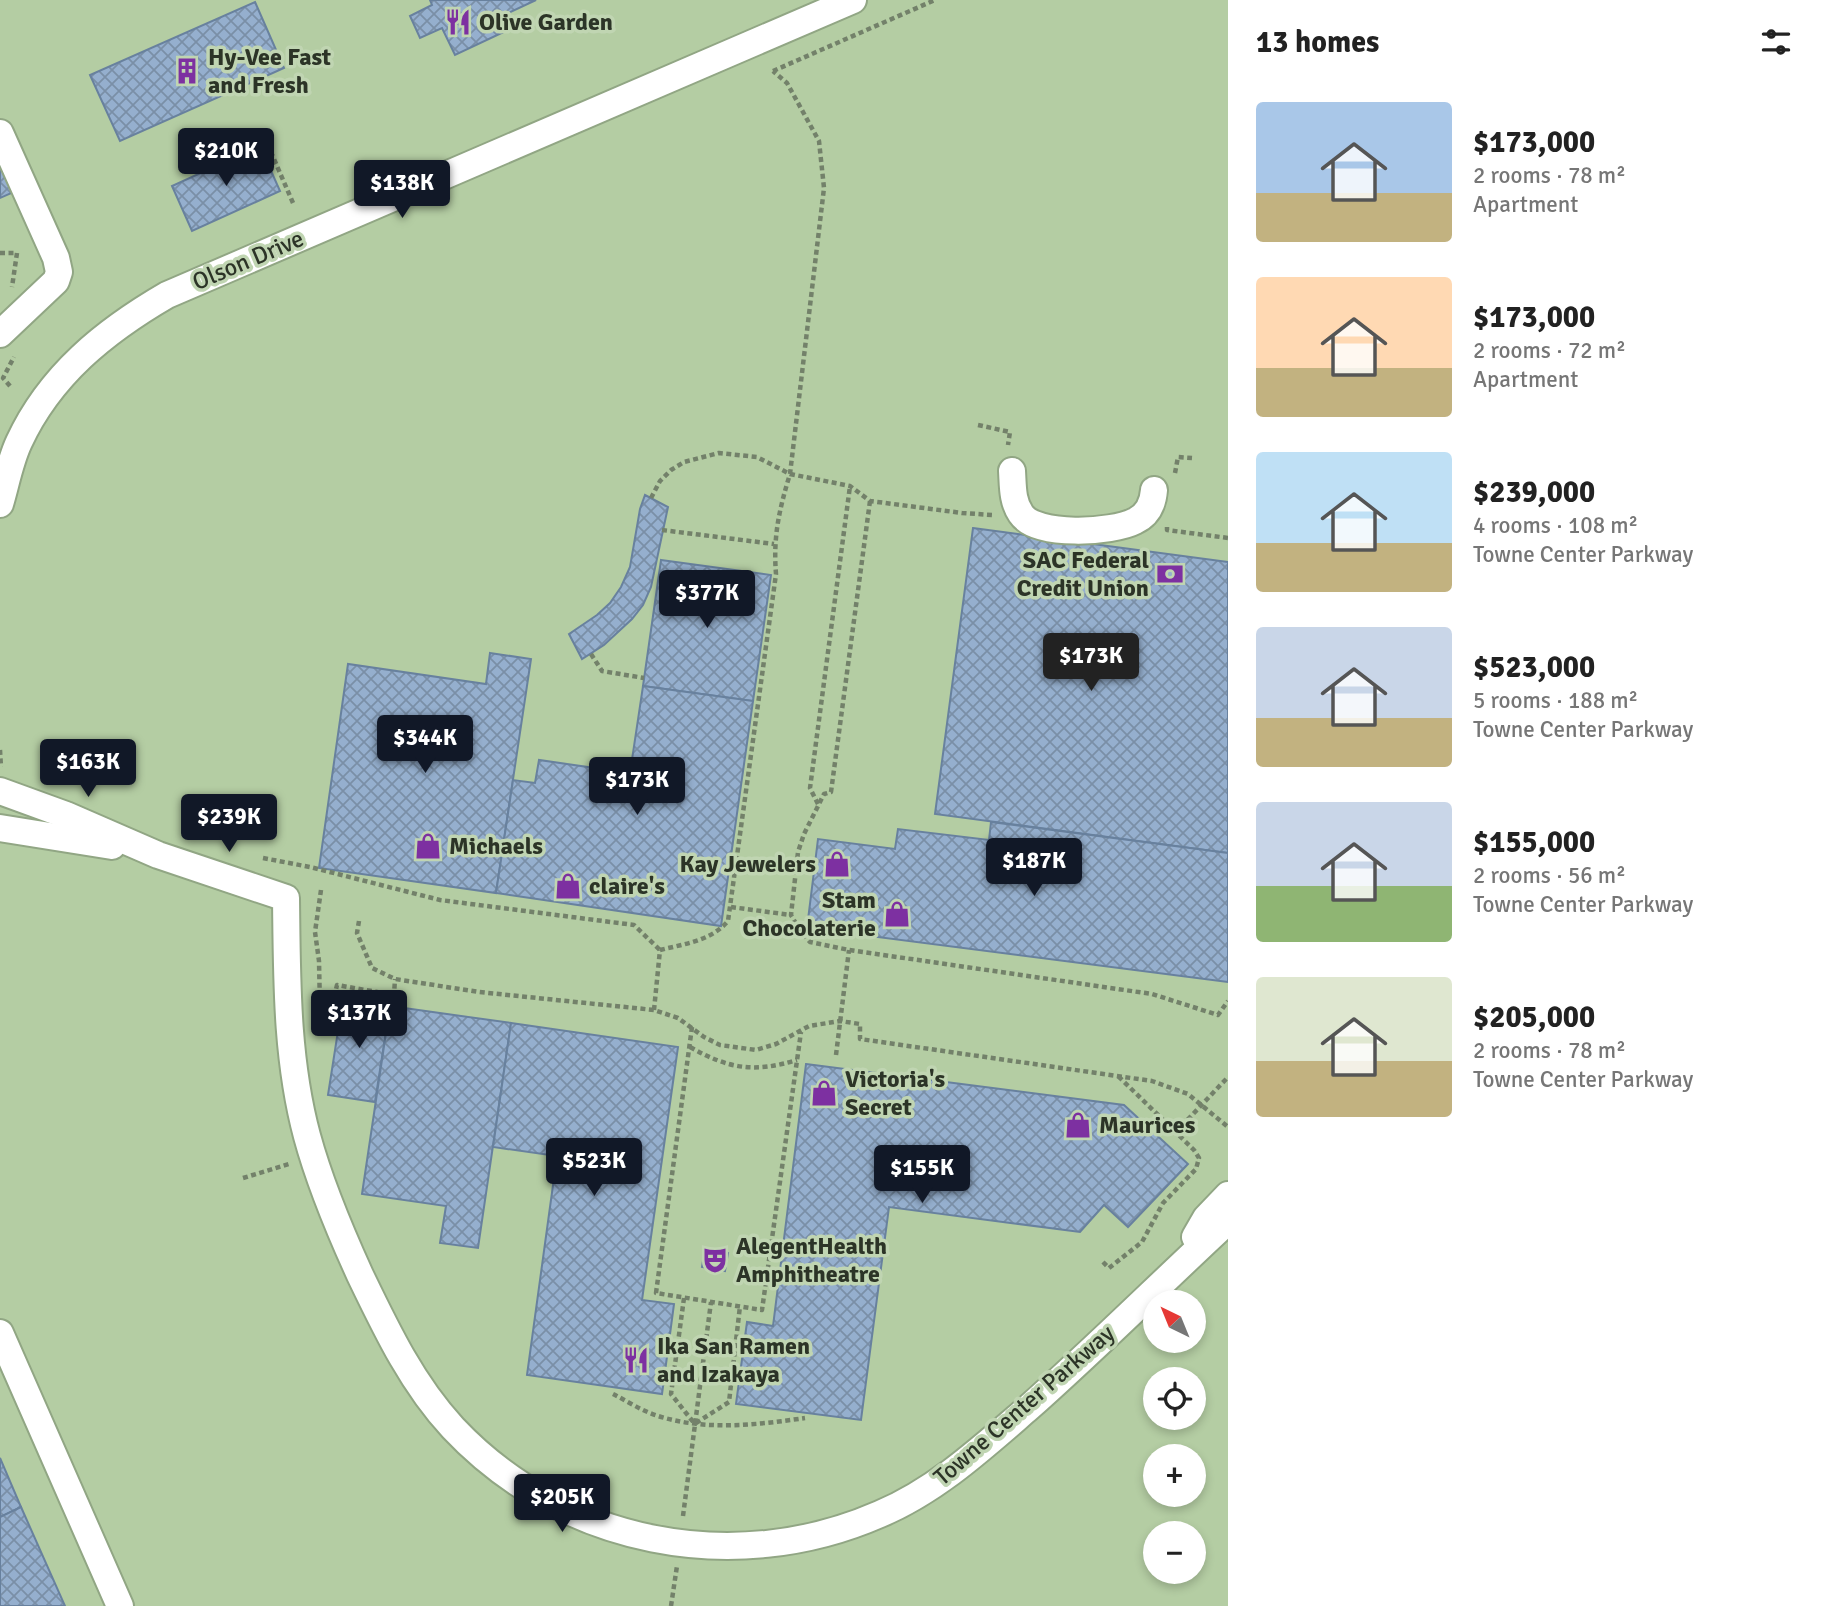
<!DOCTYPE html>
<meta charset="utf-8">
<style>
body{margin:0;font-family:Signika,sans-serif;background:#f2f2f2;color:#222;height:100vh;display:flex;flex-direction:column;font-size:26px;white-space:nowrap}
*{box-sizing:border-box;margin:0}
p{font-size:23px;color:#767676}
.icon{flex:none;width:38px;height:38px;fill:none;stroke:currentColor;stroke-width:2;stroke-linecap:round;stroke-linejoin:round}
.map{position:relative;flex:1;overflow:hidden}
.side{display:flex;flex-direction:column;background:#fff;width:595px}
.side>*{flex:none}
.needle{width:46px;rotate:317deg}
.controls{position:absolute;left:1143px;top:1290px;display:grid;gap:14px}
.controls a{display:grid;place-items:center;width:63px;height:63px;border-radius:50%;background:#fff;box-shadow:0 4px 10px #0003;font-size:35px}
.price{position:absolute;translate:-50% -60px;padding:0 16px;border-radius:7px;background:#111827;color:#fff;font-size:23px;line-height:46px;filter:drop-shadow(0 2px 4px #0008)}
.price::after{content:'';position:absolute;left:50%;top:42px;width:21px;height:16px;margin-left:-10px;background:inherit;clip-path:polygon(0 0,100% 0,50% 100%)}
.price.active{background:#222;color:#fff}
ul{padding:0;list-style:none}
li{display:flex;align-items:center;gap:21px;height:175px;padding:0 28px}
li span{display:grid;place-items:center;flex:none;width:196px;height:140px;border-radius:7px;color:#555}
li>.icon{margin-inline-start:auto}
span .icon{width:84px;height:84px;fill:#fffc;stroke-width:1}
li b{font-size:30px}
h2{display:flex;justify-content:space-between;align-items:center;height:84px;padding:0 28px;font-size:30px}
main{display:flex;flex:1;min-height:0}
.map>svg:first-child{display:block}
.built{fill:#b4cda3;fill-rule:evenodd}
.building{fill:url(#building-cross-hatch);stroke:#68819e;stroke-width:2}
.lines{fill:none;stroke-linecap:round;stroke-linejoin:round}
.minor-casing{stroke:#91a684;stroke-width:30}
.path{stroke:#73816a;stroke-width:4.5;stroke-dasharray:5 3.5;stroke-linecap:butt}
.minor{stroke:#fff;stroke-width:26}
.labels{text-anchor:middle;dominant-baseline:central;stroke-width:7;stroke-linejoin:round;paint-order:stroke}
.poi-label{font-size:24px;font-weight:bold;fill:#2c3427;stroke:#c0d5b2;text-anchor:start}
.street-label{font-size:24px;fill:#2c3427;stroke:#c0d5b2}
</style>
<main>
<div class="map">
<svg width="1228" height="1606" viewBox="0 0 1228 1606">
<defs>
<pattern id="building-cross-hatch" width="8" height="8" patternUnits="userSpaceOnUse" patternTransform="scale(1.75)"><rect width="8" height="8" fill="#95afce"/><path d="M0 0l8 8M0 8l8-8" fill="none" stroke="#7a8fa7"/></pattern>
</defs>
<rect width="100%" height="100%" fill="#c0d5b2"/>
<path class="built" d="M0 0H1228V1606H0ZM1155 1302H1194V1340H1155ZM1155 1379H1194V1418H1155ZM1155 1456H1194V1494H1155ZM1155 1533H1194V1572H1155Z"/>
<g class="building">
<path d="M430 0H536L502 16 508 30 455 55 442 28 420 38 410 16 432 5Z"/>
<path d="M255 2 284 68 120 141 90 75Z"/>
<path d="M260 146 280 191 192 231 172 186Z"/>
<path d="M0 155 16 191 0 198Z"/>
<path d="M645 495 668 507 651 587 643 605 632 619 604 645 582 659 569 634 597 615 610 603 621 587 630 567 640 509Z"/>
<path d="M973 528 1228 562V853L935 814Z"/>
<path d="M661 560 771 575 753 701 643 686Z"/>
<path d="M490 653 531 659 496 893 319 868 348 664 486 684Z"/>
<path d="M643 686 753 701 721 926 496 893 513 780 535 783 539 760 630 773Z"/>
<path d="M991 822 1228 853V982L807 928 818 839 895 849 898 829 989 840Z"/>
<path d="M343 999 390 1006 375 1102 328 1095Z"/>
<path d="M390 1006 511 1023 478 1248 440 1243 446 1206 362 1194Z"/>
<path d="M511 1023 678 1047 642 1300 674 1304 662 1394 527 1375 557 1156 493 1147Z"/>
<path d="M806 1064 1124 1105 1188 1164 1128 1227 1104 1205 1080 1232 889 1207 861 1420 736 1404 747 1322 773 1326Z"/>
<path d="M705 1249 728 1253 725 1271 702 1267Z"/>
<path d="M0 1458 21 1507 0 1517Z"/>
<path d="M21 1507 65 1606H0V1517Z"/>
</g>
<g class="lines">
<g class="minor-casing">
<g id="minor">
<path d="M0 133 56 258 59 272 56 281 0 334"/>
<path d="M1012 471C1013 486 1012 501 1021 514 1036 537 1112 533 1135 521 1148 515 1153 503 1154 490"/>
<path d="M0 504C6 484 10 461 19 442 50 375 105 331 167 295L853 0"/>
<path d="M0 791 66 815 158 855 286 898C287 977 286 1058 307 1136 320 1184 339 1229 360 1275 386 1329 412 1384 453 1428 562 1544 734 1578 880 1514 935 1491 981 1449 1026 1410 1095 1349 1160 1284 1228 1221"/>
<path d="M0 828 112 846"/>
<path d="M1195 1237 1206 1218 1228 1195"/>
<path d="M0 1333 120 1606"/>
</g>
</g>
<g class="path">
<path d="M773 71 935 0"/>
<path d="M264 136 293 203"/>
<path d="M0 253H17L12 287"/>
<path d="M10 386 3 378 14 357"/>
<path d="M978 425 1010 432 1008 445"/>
<path d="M1175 473 1178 457 1192 458"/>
<path d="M651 498 660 481 671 470 684 462 719 453 757 457 790 474 850 486 870 501 962 513 992 515"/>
<path d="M870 501 831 792 824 794 804 834 798 852 791 915 801 932 810 942 849 950 1152 994 1218 1015 1228 1001"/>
<path d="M1167 527V530L1228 538"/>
<path d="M662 530 774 544"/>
<path d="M591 654 602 671 644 678"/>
<path d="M0 750 1 767"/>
<path d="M818 804 810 788 850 486"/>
<path d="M263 858 310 867 440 900 634 925 660 950"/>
<path d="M321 890 315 932 319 961 320 1008 331 1011 337 985 394 995 395 979"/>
<path d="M731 907 791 915"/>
<path d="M359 921 357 933 372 968 395 979 479 992 654 1010 678 1018 704 1037 720 1045 756 1050 776 1044 809 1026 840 1021 860 1024V1039L1152 1081 1188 1094 1228 1127"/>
<path d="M660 950C684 944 711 941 728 921L776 574C773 537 779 510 790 474L824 188 819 141 787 83 773 71"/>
<path d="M654 1010 660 950"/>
<path d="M692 1027 656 1293 762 1310 801 1032"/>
<path d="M690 1047C729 1069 754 1073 797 1060"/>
<path d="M836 1055 849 950"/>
<path d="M1176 1132 1228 1077"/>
<path d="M243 1178 289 1164"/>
<path d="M1103 1262 1109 1268 1142 1242 1163 1203 1196 1169 1199 1158 1194 1150 1117 1075"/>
<path d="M684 1298 671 1394 694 1423"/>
<path d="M613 1394C627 1401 642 1411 658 1416 706 1431 756 1425 805 1418"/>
<path d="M696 1423 729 1402 740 1306"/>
<path d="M683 1516 711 1302"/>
<path d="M671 1606 677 1566"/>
</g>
<use href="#minor" class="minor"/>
</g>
<defs>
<g id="restaurant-bare" transform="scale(2.1)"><path d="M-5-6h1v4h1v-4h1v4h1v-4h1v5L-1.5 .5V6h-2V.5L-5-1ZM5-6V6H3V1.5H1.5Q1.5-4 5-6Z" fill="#7d30a1" stroke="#c0d5b2" stroke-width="2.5" paint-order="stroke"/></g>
<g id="building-bare" transform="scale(2.1)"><path d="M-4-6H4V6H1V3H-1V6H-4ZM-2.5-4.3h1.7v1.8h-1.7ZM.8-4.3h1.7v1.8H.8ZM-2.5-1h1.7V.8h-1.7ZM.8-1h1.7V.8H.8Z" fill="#7d30a1" stroke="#c0d5b2" stroke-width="2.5" paint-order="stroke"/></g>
<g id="bank-bare" transform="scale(2.1)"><path d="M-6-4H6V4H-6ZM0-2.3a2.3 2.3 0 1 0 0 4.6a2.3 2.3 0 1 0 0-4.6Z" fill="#7d30a1" stroke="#c0d5b2" stroke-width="2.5" paint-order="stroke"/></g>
<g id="shop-bare" transform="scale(2.1)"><path d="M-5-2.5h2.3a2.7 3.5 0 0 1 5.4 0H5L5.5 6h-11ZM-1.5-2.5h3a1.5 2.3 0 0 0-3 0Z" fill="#7d30a1" stroke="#c0d5b2" stroke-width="2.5" paint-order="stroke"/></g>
<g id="theatre-bare" transform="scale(2.1)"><path d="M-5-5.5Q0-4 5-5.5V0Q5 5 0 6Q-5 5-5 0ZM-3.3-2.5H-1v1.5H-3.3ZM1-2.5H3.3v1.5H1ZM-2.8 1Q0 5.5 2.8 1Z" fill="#7d30a1" stroke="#c0d5b2" stroke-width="2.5" paint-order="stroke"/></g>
</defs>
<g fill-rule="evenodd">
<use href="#restaurant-bare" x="458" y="22"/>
<use href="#building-bare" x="187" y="71"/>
<use href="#bank-bare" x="1170" y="574"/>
<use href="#shop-bare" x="428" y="846"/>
<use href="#shop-bare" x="837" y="864"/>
<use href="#shop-bare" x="568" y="886"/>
<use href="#shop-bare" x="897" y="914"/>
<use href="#shop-bare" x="824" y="1093"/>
<use href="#shop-bare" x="1078" y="1125"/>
<use href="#theatre-bare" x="715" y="1260"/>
<use href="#restaurant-bare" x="636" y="1360"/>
</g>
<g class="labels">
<g class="poi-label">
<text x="479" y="22">Olive Garden</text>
<text x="208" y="57">Hy-Vee Fast<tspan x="208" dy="28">and Fresh</tspan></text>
<text x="1149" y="560" text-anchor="end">SAC Federal<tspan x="1149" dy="28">Credit Union</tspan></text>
<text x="449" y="846">Michaels</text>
<text x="816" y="864" text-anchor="end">Kay Jewelers</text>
<text x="589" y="886">claire's</text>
<text x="876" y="900" text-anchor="end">Stam<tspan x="876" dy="28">Chocolaterie</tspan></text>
<text x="845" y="1079">Victoria's<tspan x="845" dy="28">Secret</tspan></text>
<text x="1099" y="1125">Maurices</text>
<text x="736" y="1246">AlegentHealth<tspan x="736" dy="28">Amphitheatre</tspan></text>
<text x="657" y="1346">Ika San Ramen<tspan x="657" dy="28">and Izakaya</tspan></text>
</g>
<g class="street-label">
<text transform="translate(248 260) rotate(-23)">Olson Drive</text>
<text transform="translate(1024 1405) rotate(-41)">Towne Center Parkway</text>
</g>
</g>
</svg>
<div class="controls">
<a><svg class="needle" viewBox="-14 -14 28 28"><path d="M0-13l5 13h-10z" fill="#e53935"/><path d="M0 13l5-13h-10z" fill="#767676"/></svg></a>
<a><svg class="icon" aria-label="locate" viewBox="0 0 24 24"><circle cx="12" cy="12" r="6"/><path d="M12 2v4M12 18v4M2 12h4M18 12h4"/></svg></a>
<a>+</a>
<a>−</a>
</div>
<b class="price" style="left:226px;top:188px">$210K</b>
<b class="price" style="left:402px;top:220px">$138K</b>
<b class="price" style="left:707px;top:630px">$377K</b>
<b class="price active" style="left:1091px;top:693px">$173K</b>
<b class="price" style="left:425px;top:775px">$344K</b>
<b class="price" style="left:88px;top:799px">$163K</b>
<b class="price" style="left:637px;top:817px">$173K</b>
<b class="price" style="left:229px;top:854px">$239K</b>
<b class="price" style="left:1034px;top:898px">$187K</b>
<b class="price" style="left:359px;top:1050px">$137K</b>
<b class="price" style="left:594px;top:1198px">$523K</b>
<b class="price" style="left:922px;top:1205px">$155K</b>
<b class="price" style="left:562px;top:1534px">$205K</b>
</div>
<section class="side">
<h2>13 homes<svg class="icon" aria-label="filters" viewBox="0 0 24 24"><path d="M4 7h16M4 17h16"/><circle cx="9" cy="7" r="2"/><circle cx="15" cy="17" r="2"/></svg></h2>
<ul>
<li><span style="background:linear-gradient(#a9c7e8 65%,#c2b280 0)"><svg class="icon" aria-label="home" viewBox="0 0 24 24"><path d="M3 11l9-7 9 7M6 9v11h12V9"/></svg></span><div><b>$173,000</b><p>2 rooms · 78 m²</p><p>Apartment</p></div></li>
<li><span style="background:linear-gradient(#ffd9b3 65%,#c2b280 0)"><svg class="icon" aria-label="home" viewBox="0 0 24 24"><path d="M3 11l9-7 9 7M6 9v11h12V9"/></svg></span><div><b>$173,000</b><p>2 rooms · 72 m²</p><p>Apartment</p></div></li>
<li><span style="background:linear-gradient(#bfe0f5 65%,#c2b280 0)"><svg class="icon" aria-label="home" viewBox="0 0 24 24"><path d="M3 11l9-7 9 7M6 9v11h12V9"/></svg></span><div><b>$239,000</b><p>4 rooms · 108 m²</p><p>Towne Center Parkway</p></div></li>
<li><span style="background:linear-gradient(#c9d6e8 65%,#c2b280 0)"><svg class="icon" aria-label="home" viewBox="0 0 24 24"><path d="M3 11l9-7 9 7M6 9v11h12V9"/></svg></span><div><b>$523,000</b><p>5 rooms · 188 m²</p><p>Towne Center Parkway</p></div></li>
<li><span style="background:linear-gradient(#c9d6e8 60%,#8fb573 0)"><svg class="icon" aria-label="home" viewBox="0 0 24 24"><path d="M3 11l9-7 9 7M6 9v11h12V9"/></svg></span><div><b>$155,000</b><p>2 rooms · 56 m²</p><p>Towne Center Parkway</p></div></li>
<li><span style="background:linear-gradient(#dfe7d0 60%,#c2b280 0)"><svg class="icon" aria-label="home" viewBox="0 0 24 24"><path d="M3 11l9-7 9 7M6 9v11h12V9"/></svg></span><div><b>$205,000</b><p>2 rooms · 78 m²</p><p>Towne Center Parkway</p></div></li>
</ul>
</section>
</main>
